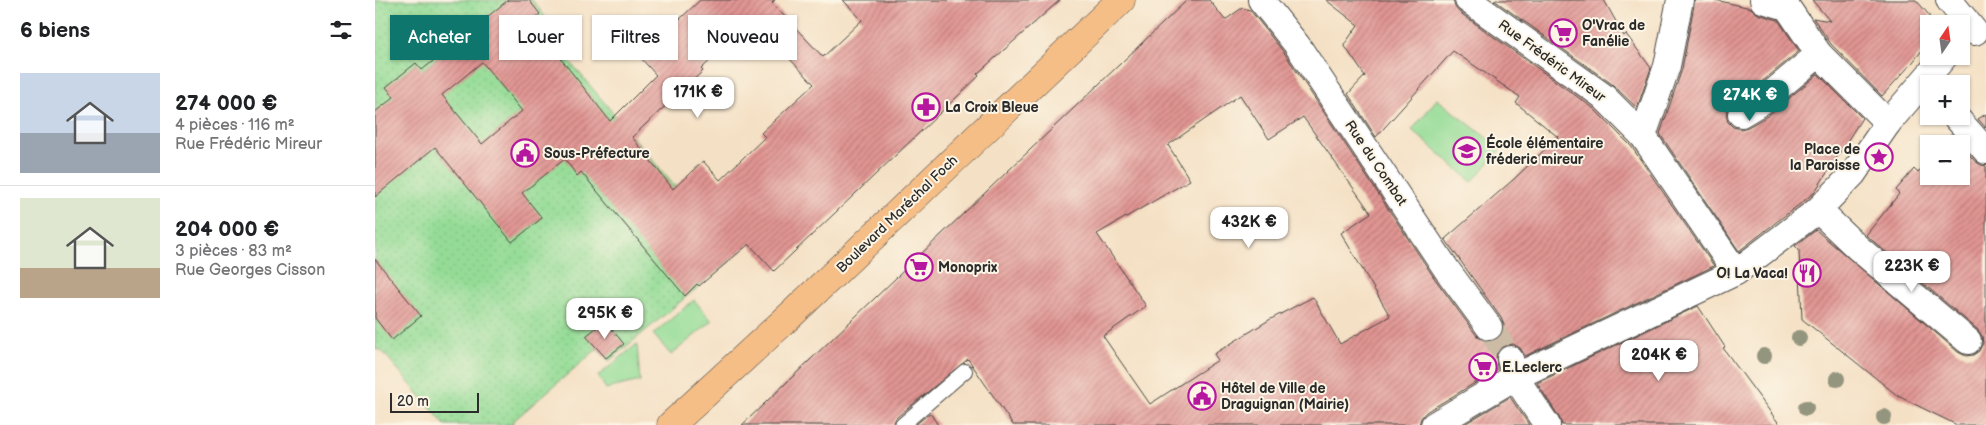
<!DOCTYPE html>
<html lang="fr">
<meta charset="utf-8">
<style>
body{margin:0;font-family:"Balsamiq Sans",sans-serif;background:#f2f2f2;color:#202124;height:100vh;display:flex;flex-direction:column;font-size:19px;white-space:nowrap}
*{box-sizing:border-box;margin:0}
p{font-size:16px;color:#757577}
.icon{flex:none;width:28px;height:28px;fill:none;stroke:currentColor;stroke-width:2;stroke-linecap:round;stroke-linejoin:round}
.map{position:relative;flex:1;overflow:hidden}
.details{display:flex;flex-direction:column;background:#fff;width:375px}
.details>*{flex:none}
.top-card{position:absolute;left:15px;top:15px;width:475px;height:45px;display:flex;gap:10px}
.needle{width:32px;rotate:13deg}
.buttons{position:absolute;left:1545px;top:15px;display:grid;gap:10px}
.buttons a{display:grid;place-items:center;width:50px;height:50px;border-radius:0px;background:#fff;box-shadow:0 1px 4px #0004;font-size:25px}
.scale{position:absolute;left:15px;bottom:12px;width:89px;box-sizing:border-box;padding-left:5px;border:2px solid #2b2b2b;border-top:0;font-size:14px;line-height:18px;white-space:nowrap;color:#2b2b2b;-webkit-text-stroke:4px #fcf5e5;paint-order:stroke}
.price{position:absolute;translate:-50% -42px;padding:0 11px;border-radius:10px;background:#fff;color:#222;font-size:16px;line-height:32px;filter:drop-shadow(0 1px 2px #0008)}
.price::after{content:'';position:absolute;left:50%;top:30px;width:15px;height:11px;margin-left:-8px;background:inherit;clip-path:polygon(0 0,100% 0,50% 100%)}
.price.selected{background:#0f766e;color:#fff}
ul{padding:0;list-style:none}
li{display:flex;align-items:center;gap:15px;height:125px;padding:0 20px}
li+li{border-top:1px solid #e0e0e0}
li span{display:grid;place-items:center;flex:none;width:140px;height:100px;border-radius:0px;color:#555}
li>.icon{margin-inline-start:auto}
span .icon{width:60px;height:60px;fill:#fffc;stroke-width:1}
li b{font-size:21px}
h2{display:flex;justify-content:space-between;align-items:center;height:60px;padding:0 20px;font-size:21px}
.chip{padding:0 18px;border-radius:0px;background:#fff;box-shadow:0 1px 4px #0004;font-size:18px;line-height:45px}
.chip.selected{background:#0f766e;color:#fff}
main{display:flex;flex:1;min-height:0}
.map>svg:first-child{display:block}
.grass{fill:#94dc96;stroke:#608460}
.park{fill:url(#park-dots);stroke:#608460}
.building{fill:url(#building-hatch);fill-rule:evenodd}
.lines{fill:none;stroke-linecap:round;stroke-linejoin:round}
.street-tunnel{stroke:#ccbca5;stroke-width:26;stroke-dasharray:26 13;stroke-linecap:butt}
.lane-casing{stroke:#494642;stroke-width:16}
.street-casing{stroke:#494642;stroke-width:28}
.primary-casing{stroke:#494642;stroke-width:29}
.lane{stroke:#fff;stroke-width:14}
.street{stroke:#fff;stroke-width:26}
.primary{stroke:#f6be87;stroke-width:28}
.tree{fill:#94957f}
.labels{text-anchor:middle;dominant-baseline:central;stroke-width:4;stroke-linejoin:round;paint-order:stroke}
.poi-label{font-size:14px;font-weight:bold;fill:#2b2b2b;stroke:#fcf5e5;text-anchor:start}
.street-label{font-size:14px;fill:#2b2b2b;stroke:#fcf5e5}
</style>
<main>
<section class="details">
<h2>6 biens<svg class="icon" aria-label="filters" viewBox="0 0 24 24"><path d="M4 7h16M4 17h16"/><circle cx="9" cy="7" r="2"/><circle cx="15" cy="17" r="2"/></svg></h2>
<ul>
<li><span style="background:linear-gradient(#c9d6e8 60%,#9aa5b1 0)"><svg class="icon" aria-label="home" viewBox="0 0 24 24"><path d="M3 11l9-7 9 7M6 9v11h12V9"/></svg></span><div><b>274 000 €</b><p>4 pièces · 116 m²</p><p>Rue Frédéric Mireur</p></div></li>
<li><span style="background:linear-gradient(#dfe7d0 70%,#b9a48a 0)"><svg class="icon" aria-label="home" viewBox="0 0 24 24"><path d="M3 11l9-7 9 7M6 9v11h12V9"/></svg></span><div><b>204 000 €</b><p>3 pièces · 83 m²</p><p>Rue Georges Cisson</p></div></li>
</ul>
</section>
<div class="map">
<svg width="1611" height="425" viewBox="0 0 1611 425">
<defs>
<pattern id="park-dots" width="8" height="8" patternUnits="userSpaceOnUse" patternTransform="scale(1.25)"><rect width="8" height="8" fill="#94dc96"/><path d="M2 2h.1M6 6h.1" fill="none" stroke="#80bd81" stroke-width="1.8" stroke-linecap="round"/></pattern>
<pattern id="building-hatch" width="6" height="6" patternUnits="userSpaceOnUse" patternTransform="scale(1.25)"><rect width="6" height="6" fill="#e19593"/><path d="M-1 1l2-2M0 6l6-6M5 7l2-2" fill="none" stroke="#b77a78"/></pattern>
</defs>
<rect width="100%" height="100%" fill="#fcf5e5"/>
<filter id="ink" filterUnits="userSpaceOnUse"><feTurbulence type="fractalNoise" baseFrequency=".02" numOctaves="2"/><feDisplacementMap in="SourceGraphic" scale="10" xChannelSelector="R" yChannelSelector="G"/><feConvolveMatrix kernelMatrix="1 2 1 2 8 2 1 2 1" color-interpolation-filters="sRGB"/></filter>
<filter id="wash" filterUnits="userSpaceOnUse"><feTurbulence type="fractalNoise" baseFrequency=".0096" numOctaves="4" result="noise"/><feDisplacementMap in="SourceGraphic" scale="20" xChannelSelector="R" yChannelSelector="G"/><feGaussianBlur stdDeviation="1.12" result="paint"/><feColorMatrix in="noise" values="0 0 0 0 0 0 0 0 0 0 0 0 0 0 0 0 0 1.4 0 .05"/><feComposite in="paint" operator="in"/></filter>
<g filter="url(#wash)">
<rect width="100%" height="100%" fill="#f4e0c4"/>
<g class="grass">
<path d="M1062 99 1126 149 1097 182 1037 130Z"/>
<path d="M319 300 337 321 296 355 278 334Z"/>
<path d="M262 344 265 381 231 389 223 376Z"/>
</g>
<path class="park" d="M0 0H157L169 15 186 51 359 257 234 361 222 349 137 422 138 425H70L8 352 0 348Z"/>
<g id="blocks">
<g class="building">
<path d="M133 0H154L165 14 156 21 235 121 281 75 265 57 325 0H400L397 3 448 57 487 20 468 0H685L602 74 604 76 399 271 374 244 324 286 322 284 310 296 206 172 202 176 190 159 147 193 167 218 137 242 60 147 0 197V112L19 97 11 87 41 63 47 70ZM378 21 439 84 386 133 390 137 345 180 328 161 298 189 257 137 328 71 326 69ZM107 62 147 111 107 144 67 95Z"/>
<path d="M812 0H834L850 20 867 8 875 10 910 54 1060 279 1102 336 1108 340 1115 342 1122 339 1127 333 1129 325 1126 318 1070 239 1139 179 1183 137 1141 103 1145 97 1078 51 1001 137 973 94 990 76 969 45 983 25 951 0H1078L1080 7 1084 12 1218 108 1256 146 1339 266 1150 356 1145 348 1138 344 1131 345 1124 349 1121 355 1122 370 1051 412 1046 418 1044 425H638L593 359 521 418 518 425H367ZM865 95 894 139 928 117 996 213 966 233 1015 316 965 344 938 297 894 320 839 354 843 360 775 404 728 336 771 306 722 234 815 180 793 145Z"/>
<path d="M1119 0H1229L1249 36 1251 34 1276 68 1262 108 1237 84Z"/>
<path d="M1320 0H1340L1376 8 1383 14 1403 20 1424 51 1377 90 1353 106 1351 115 1353 122 1358 127 1366 129 1373 127 1394 115 1443 74 1487 118 1439 193 1364 251 1285 134 1307 69Z"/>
<path d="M1437 0H1541L1554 15V41L1538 62 1507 96 1456 44 1438 18 1455 21Z"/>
<path d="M1611 114V128L1603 119Z"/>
<path d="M1576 134 1585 144H1567Z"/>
<path d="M1586 146 1600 161 1606 165 1611 166V425H1582L1523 396 1427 319 1424 250 1420 246 1441 230 1583 352 1591 356 1598 355 1604 351 1608 343 1607 336 1603 330 1491 235 1524 194 1521 190 1539 169 1543 173 1554 160V176H1586Z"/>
<path d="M0 259 46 316 17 340 0 318Z"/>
<path d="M1323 306 1350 347 1348 348 1405 425H1187L1184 417 1162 383Z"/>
<path d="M230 321 249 344 231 358 211 336Z"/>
<path d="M1135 397 1154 425H1088Z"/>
<path d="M555 413 563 425H540Z"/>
</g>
</g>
</g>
<g filter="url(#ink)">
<use href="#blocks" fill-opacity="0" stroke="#494642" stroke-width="1"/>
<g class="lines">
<path class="street-tunnel" d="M1114 327 1135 359"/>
<g class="lane-casing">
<path id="lane" d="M527 425 590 371"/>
</g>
<g class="street-casing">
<g id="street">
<path d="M886 0 922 45 1072 270 1114 327"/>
<path d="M1093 0 1228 96 1268 136 1361 272"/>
<path d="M1388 0 1412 7 1444 54 1513 123"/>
<path d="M1574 0 1600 32"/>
<path d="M1366 114 1386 102 1444 54"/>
<path d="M1580 116 1611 151"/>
<path d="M1268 136 1292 66 1305 0"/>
<path d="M1443 210 1482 247 1593 341"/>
<path d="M1135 359 1140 377 1172 425"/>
<path d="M1059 425 1140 377 1361 272 1443 210 1478 174 1513 123 1570 56"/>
</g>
</g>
<g class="primary-casing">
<path id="primary" d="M296 425 419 312 746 0"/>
</g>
<use href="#lane" class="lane"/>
<use href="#street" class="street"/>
<use href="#primary" class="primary"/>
</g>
<g class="tree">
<circle cx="1424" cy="338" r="8"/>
<circle cx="1389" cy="356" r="8"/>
<circle cx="1462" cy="379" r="8"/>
<circle cx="1431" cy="408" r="8"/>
<circle cx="1509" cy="417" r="8"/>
</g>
</g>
<defs>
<g id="supermarket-ring" transform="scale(1.4375)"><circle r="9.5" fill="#fcf5e5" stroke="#b5179e" stroke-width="1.5"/><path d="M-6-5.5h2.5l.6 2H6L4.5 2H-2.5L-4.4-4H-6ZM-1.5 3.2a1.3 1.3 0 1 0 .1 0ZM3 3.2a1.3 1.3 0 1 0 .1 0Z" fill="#b5179e"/></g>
<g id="pharmacy-ring" transform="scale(1.4375)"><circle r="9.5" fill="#fcf5e5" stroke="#b5179e" stroke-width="1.5"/><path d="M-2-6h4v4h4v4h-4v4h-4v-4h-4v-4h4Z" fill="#b5179e"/></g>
<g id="school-ring" transform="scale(1.4375)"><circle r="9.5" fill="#fcf5e5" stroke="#b5179e" stroke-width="1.5"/><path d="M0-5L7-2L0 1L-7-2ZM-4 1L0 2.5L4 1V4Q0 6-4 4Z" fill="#b5179e"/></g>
<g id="civic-ring" transform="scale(1.4375)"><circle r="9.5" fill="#fcf5e5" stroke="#b5179e" stroke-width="1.5"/><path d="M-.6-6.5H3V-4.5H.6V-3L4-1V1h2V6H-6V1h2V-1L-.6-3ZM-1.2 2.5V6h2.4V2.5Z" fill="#b5179e"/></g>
<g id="sight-ring" transform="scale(1.4375)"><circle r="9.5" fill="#fcf5e5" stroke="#b5179e" stroke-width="1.5"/><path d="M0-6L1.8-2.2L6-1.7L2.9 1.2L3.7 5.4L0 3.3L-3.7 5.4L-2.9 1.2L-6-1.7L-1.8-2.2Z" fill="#b5179e"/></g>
<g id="restaurant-ring" transform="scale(1.4375)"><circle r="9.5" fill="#fcf5e5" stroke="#b5179e" stroke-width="1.5"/><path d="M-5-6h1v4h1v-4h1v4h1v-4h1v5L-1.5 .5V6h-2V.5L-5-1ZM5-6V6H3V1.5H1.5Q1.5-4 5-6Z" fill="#b5179e"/></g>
</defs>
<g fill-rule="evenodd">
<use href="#supermarket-ring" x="1188" y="33"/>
<use href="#pharmacy-ring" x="551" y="107"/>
<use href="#school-ring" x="1092" y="151"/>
<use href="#civic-ring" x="150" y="153"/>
<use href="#sight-ring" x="1504" y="157"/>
<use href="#supermarket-ring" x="544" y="267"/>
<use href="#restaurant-ring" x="1432" y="273"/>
<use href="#supermarket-ring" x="1108" y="367"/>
<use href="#civic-ring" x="827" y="396"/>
</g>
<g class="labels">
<g class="poi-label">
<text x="1207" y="25">O'Vrac de<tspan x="1207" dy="16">Fanélie</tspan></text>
<text x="570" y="107">La Croix Bleue</text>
<text x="1111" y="143">École élémentaire<tspan x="1111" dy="16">fréderic mireur</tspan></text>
<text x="1485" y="149" text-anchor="end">Place de<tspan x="1485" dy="16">la Paroisse</tspan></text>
<text x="169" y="153">Sous-Préfecture</text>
<text x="563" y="267">Monoprix</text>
<text x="1413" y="273" text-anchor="end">O! La Vaca!</text>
<text x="1127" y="367">E.Leclerc</text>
<text x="846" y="388">Hôtel de Ville de<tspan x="846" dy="16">Draguignan (Mairie)</tspan></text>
</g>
<g class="street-label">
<text transform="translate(1177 61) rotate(36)">Rue Frédéric Mireur</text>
<text transform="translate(1001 163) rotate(56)">Rue du Combat</text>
<text transform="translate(522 214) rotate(-44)">Boulevard Maréchal Foch</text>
</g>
</g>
</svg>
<div class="buttons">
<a><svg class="needle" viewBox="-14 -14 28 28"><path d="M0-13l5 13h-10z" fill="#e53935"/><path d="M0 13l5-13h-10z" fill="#757577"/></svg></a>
<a>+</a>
<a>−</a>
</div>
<div class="scale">20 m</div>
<b class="price" style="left:323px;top:119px">171K €</b>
<b class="price selected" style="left:1375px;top:122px">274K €</b>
<b class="price" style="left:874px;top:249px">432K €</b>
<b class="price" style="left:1537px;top:293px">223K €</b>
<b class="price" style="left:230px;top:340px">295K €</b>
<b class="price" style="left:1284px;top:382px">204K €</b>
<div class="top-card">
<a class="chip selected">Acheter</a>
<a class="chip">Louer</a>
<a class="chip">Filtres</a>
<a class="chip">Nouveau</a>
</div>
</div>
</main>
